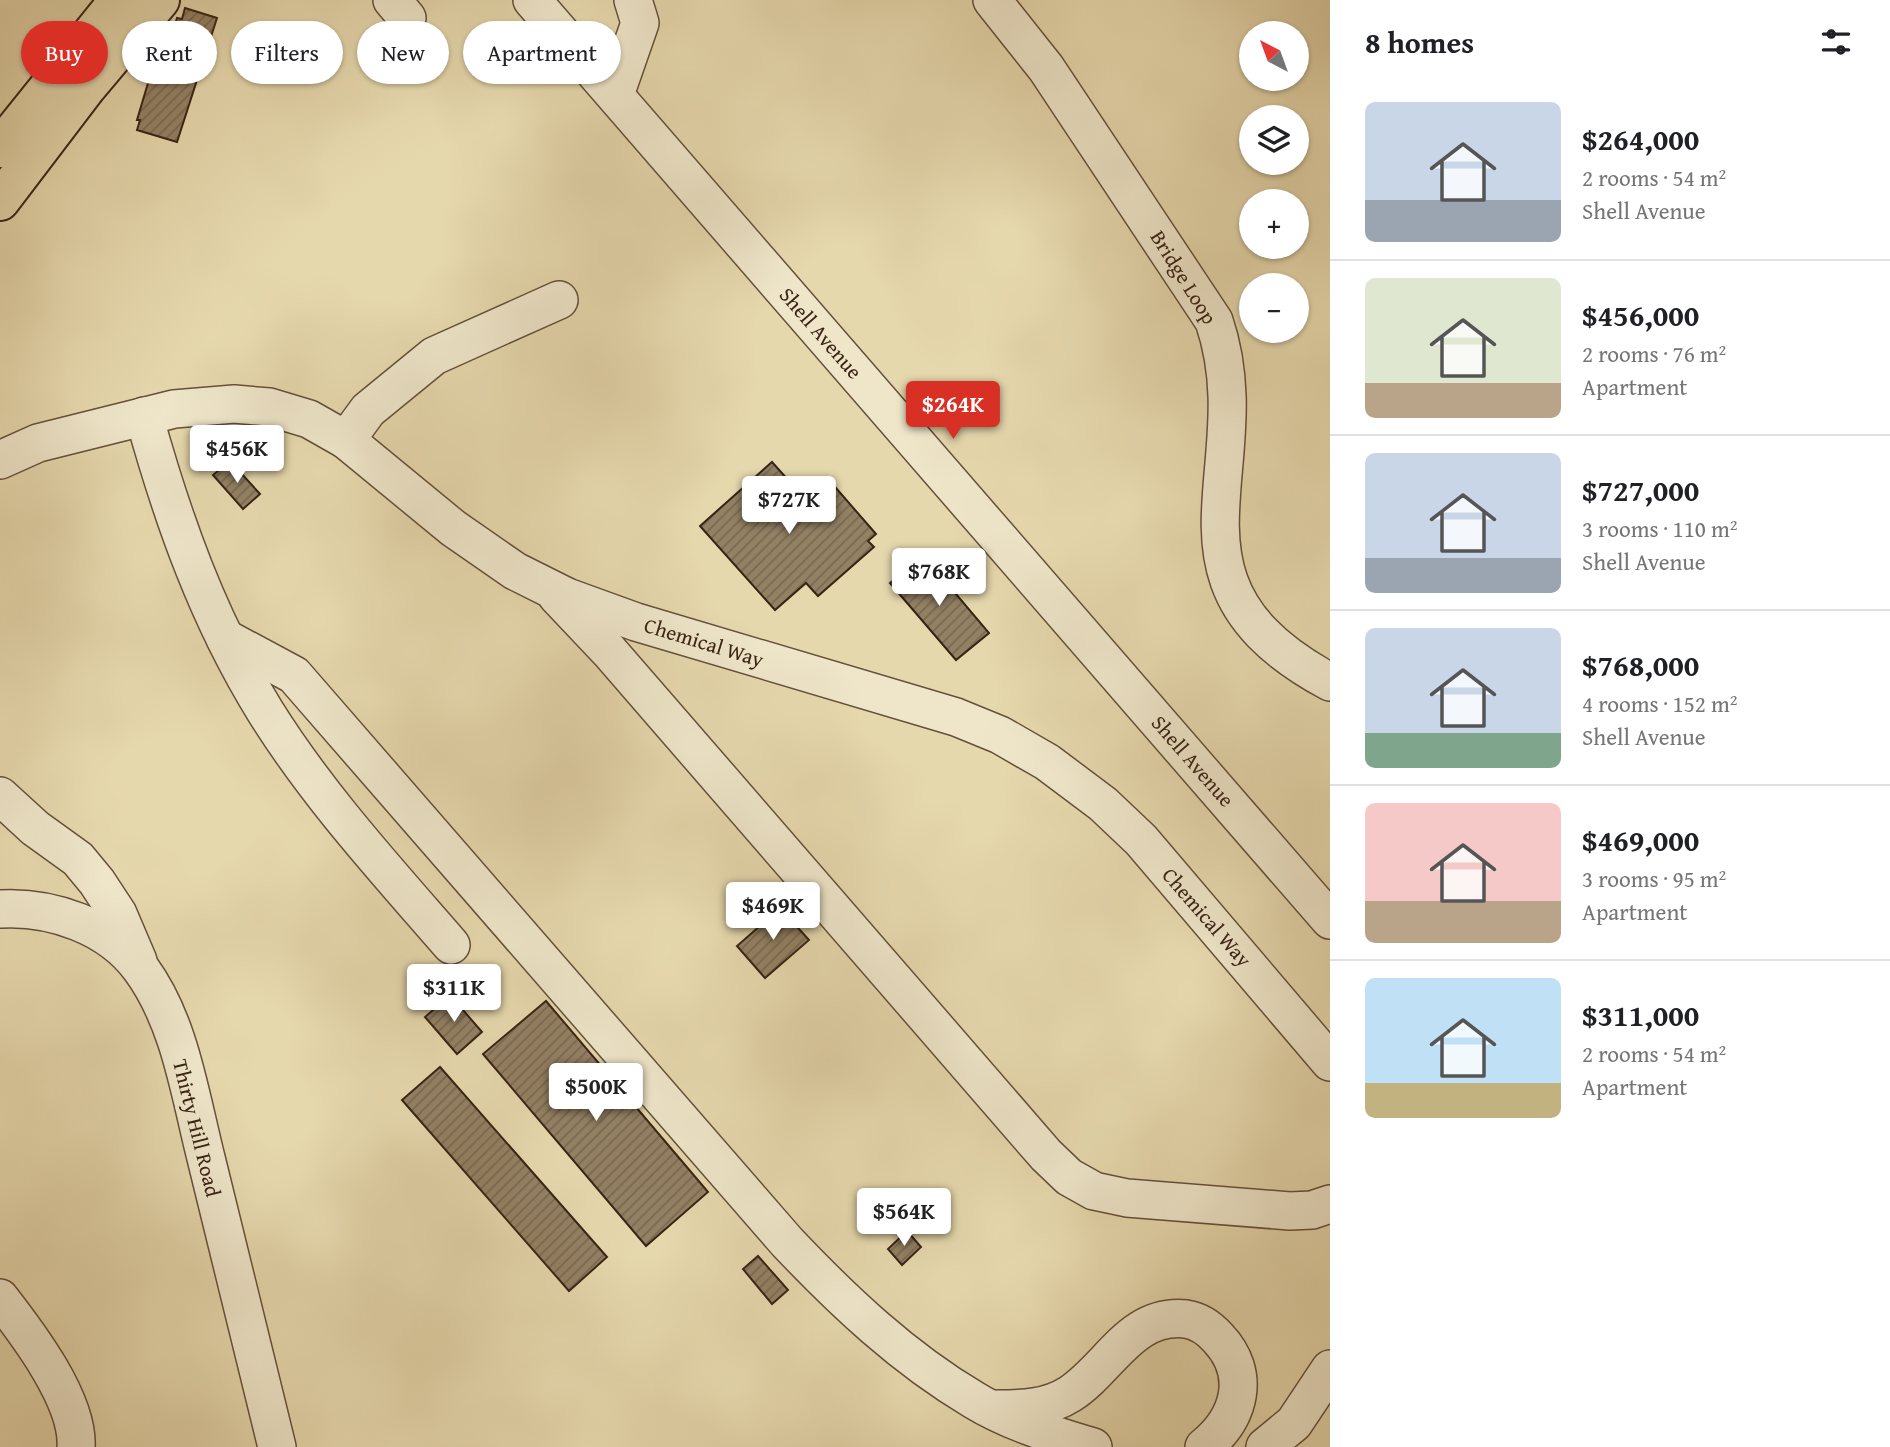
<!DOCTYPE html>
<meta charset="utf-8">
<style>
body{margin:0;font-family:"Gentium Book Plus",serif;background:#f2f2f2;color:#202124;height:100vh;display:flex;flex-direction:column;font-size:26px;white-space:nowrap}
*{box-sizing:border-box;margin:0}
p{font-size:23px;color:#757577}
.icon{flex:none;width:38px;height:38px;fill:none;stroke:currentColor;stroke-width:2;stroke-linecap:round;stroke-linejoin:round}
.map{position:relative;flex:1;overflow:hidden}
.sheet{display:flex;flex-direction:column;background:#fff;width:560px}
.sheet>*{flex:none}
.guide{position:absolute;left:21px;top:21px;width:665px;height:63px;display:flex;gap:14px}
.needle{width:46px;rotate:319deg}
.fabs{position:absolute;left:1239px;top:21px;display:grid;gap:14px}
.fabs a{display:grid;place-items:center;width:70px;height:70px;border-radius:50%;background:#fff;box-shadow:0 2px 5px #0004;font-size:35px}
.price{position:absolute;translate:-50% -60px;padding:0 16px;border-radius:7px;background:#fff;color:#222;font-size:23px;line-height:46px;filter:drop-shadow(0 2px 4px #0008)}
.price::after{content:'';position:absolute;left:50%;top:42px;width:21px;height:16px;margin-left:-10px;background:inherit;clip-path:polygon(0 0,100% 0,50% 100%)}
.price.on{background:#d93025;color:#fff}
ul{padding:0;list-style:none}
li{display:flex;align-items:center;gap:21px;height:175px;padding:0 35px}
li+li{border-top:2px solid #e0e0e0}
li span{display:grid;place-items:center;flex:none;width:196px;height:140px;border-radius:10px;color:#555}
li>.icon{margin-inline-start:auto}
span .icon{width:84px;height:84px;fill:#fffc;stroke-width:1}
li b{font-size:30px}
h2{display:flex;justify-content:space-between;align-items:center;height:84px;padding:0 35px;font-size:30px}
.tag{padding:0 24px;border-radius:32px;background:#fff;box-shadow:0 2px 5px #0004;font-size:24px;line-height:63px}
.tag.on{background:#d93025;color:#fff}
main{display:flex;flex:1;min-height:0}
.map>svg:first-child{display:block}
.building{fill:url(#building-hatch);stroke:#392315;stroke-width:2}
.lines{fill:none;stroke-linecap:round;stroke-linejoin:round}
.minor-casing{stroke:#64503b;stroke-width:40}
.major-casing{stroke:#392315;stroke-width:42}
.minor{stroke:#efe6ca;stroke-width:37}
.major{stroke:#e6d8ad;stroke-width:38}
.labels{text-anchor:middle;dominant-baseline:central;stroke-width:7;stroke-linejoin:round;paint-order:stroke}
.street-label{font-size:21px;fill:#392315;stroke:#efe6ca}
</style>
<main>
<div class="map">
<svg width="1330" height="1447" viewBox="0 0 1330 1447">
<defs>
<pattern id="building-hatch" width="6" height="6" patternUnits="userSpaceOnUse" patternTransform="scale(1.75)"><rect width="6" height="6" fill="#938164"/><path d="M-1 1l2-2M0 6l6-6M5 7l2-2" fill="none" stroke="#796951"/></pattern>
</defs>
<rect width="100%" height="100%" fill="#e6d8ad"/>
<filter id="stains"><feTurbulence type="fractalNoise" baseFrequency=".00286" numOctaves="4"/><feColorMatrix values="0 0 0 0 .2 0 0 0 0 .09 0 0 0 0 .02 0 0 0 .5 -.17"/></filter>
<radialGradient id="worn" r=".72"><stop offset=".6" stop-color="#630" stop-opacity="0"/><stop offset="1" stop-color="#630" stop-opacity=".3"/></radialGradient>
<g class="building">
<path d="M185 8 217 18 177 142 137 130 140 120H137L162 36 171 39 177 18 182 19Z"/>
<path d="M230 461 260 494 243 509 213 475Z"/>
<path d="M772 462 806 500 829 480 876 534 868 541 874 547 818 596 806 583 775 610 700 526Z"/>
<path d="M923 555 989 633 956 660 890 583Z"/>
<path d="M785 904 794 914 789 918 809 940 765 978 737 946Z"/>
<path d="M450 995 482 1032 457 1054 425 1017Z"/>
<path d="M546 1001 708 1192 646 1246 483 1054Z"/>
<path d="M440 1067 607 1257 569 1291 402 1100Z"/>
<path d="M907 1231 921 1247 902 1265 888 1249Z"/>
<path d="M758 1256 788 1290 772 1304 743 1269Z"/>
</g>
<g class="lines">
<g class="minor-casing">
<g id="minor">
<path d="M392 0 407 18"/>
<path d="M532 0 1330 920"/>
<path d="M992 0 1046 68 1214 321C1264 468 1142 581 1330 682"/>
<path d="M615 95 640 23 633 0"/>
<path d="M144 416C173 520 208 619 265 711 318 796 386 870 451 945"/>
<path d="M346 440 368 410 434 356 559 300"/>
<path d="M0 460 38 443 174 409 234 404 269 407 309 419 346 440 453 528 515 571 567 597 636 622 956 717 1000 735 1047 762 1103 804 1141 840 1330 1062"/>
<path d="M557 596 609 651 1046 1155 1069 1177 1094 1191 1127 1198 1290 1211 1312 1210 1330 1204"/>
<path d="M225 638 294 675 787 1242C843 1301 903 1358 974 1400 1010 1422 1053 1435 1093 1447"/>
<path d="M0 796 35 828 78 859 97 882 118 914 138 961"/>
<path d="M0 909C51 906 110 926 141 969 180 1022 190 1095 206 1158 229 1255 253 1351 277 1447"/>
<path d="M0 1298C28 1334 79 1401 76 1447"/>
<path d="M998 1409C1023 1409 1048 1408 1070 1394 1110 1368 1131 1313 1186 1319 1199 1321 1210 1329 1218 1338 1252 1374 1240 1418 1204 1447"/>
<path d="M1265 1447 1294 1423 1330 1369"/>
</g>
</g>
<g class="major-casing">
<g id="major">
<path d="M0 148 119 0"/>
<path d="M0 201 86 88 160 0"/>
</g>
</g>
<use href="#minor" class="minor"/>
<use href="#major" class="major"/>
</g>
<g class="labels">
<g class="street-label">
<text transform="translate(1184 277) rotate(58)">Bridge Loop</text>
<text transform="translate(821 333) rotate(49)">Shell Avenue</text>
<text transform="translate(704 642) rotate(17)">Chemical Way</text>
<text transform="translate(1193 761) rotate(49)">Shell Avenue</text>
<text transform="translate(1207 917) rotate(49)">Chemical Way</text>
<text transform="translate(197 1128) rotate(76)">Thirty Hill Road</text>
</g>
</g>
<rect width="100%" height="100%" filter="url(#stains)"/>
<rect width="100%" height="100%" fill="url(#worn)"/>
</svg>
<div class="fabs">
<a><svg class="needle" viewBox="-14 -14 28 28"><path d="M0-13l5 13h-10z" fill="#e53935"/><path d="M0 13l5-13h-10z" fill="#757577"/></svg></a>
<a><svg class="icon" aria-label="layers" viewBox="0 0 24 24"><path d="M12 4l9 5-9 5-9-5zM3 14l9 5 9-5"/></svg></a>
<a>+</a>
<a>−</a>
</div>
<b class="price on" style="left:953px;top:441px">$264K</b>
<b class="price" style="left:237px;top:485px">$456K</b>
<b class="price" style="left:789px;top:536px">$727K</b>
<b class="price" style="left:939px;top:608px">$768K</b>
<b class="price" style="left:773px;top:942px">$469K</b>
<b class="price" style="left:454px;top:1024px">$311K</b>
<b class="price" style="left:596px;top:1123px">$500K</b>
<b class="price" style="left:904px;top:1248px">$564K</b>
<div class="guide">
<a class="tag on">Buy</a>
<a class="tag">Rent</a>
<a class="tag">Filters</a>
<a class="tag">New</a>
<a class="tag">Apartment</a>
</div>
</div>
<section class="sheet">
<h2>8 homes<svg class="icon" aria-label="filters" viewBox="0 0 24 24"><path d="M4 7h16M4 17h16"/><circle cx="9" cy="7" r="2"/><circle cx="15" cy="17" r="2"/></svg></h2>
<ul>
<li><span style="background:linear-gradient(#c9d6e8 70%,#9aa5b1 0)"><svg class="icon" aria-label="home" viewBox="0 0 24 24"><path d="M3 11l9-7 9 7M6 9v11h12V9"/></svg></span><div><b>$264,000</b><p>2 rooms · 54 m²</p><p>Shell Avenue</p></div></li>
<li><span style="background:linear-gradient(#dfe7d0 75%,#b9a48a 0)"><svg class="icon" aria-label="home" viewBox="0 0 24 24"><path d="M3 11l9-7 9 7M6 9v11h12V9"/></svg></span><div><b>$456,000</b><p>2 rooms · 76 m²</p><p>Apartment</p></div></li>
<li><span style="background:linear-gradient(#c9d6e8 75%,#9aa5b1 0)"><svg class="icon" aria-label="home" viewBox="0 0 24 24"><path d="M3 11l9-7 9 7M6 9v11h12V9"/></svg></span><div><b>$727,000</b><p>3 rooms · 110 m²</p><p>Shell Avenue</p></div></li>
<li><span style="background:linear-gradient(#c9d6e8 75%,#7fa58c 0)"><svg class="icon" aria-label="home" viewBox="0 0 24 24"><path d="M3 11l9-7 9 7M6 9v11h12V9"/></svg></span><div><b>$768,000</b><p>4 rooms · 152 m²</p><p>Shell Avenue</p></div></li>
<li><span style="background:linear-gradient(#f6c9c9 70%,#b9a48a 0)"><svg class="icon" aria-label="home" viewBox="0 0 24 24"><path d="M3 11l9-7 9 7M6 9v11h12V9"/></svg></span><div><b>$469,000</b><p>3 rooms · 95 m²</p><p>Apartment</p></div></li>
<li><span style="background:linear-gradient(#bfe0f5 75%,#c2b280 0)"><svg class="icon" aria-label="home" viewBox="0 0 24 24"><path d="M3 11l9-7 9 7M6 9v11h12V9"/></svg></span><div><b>$311,000</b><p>2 rooms · 54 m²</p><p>Apartment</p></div></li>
</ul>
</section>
</main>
